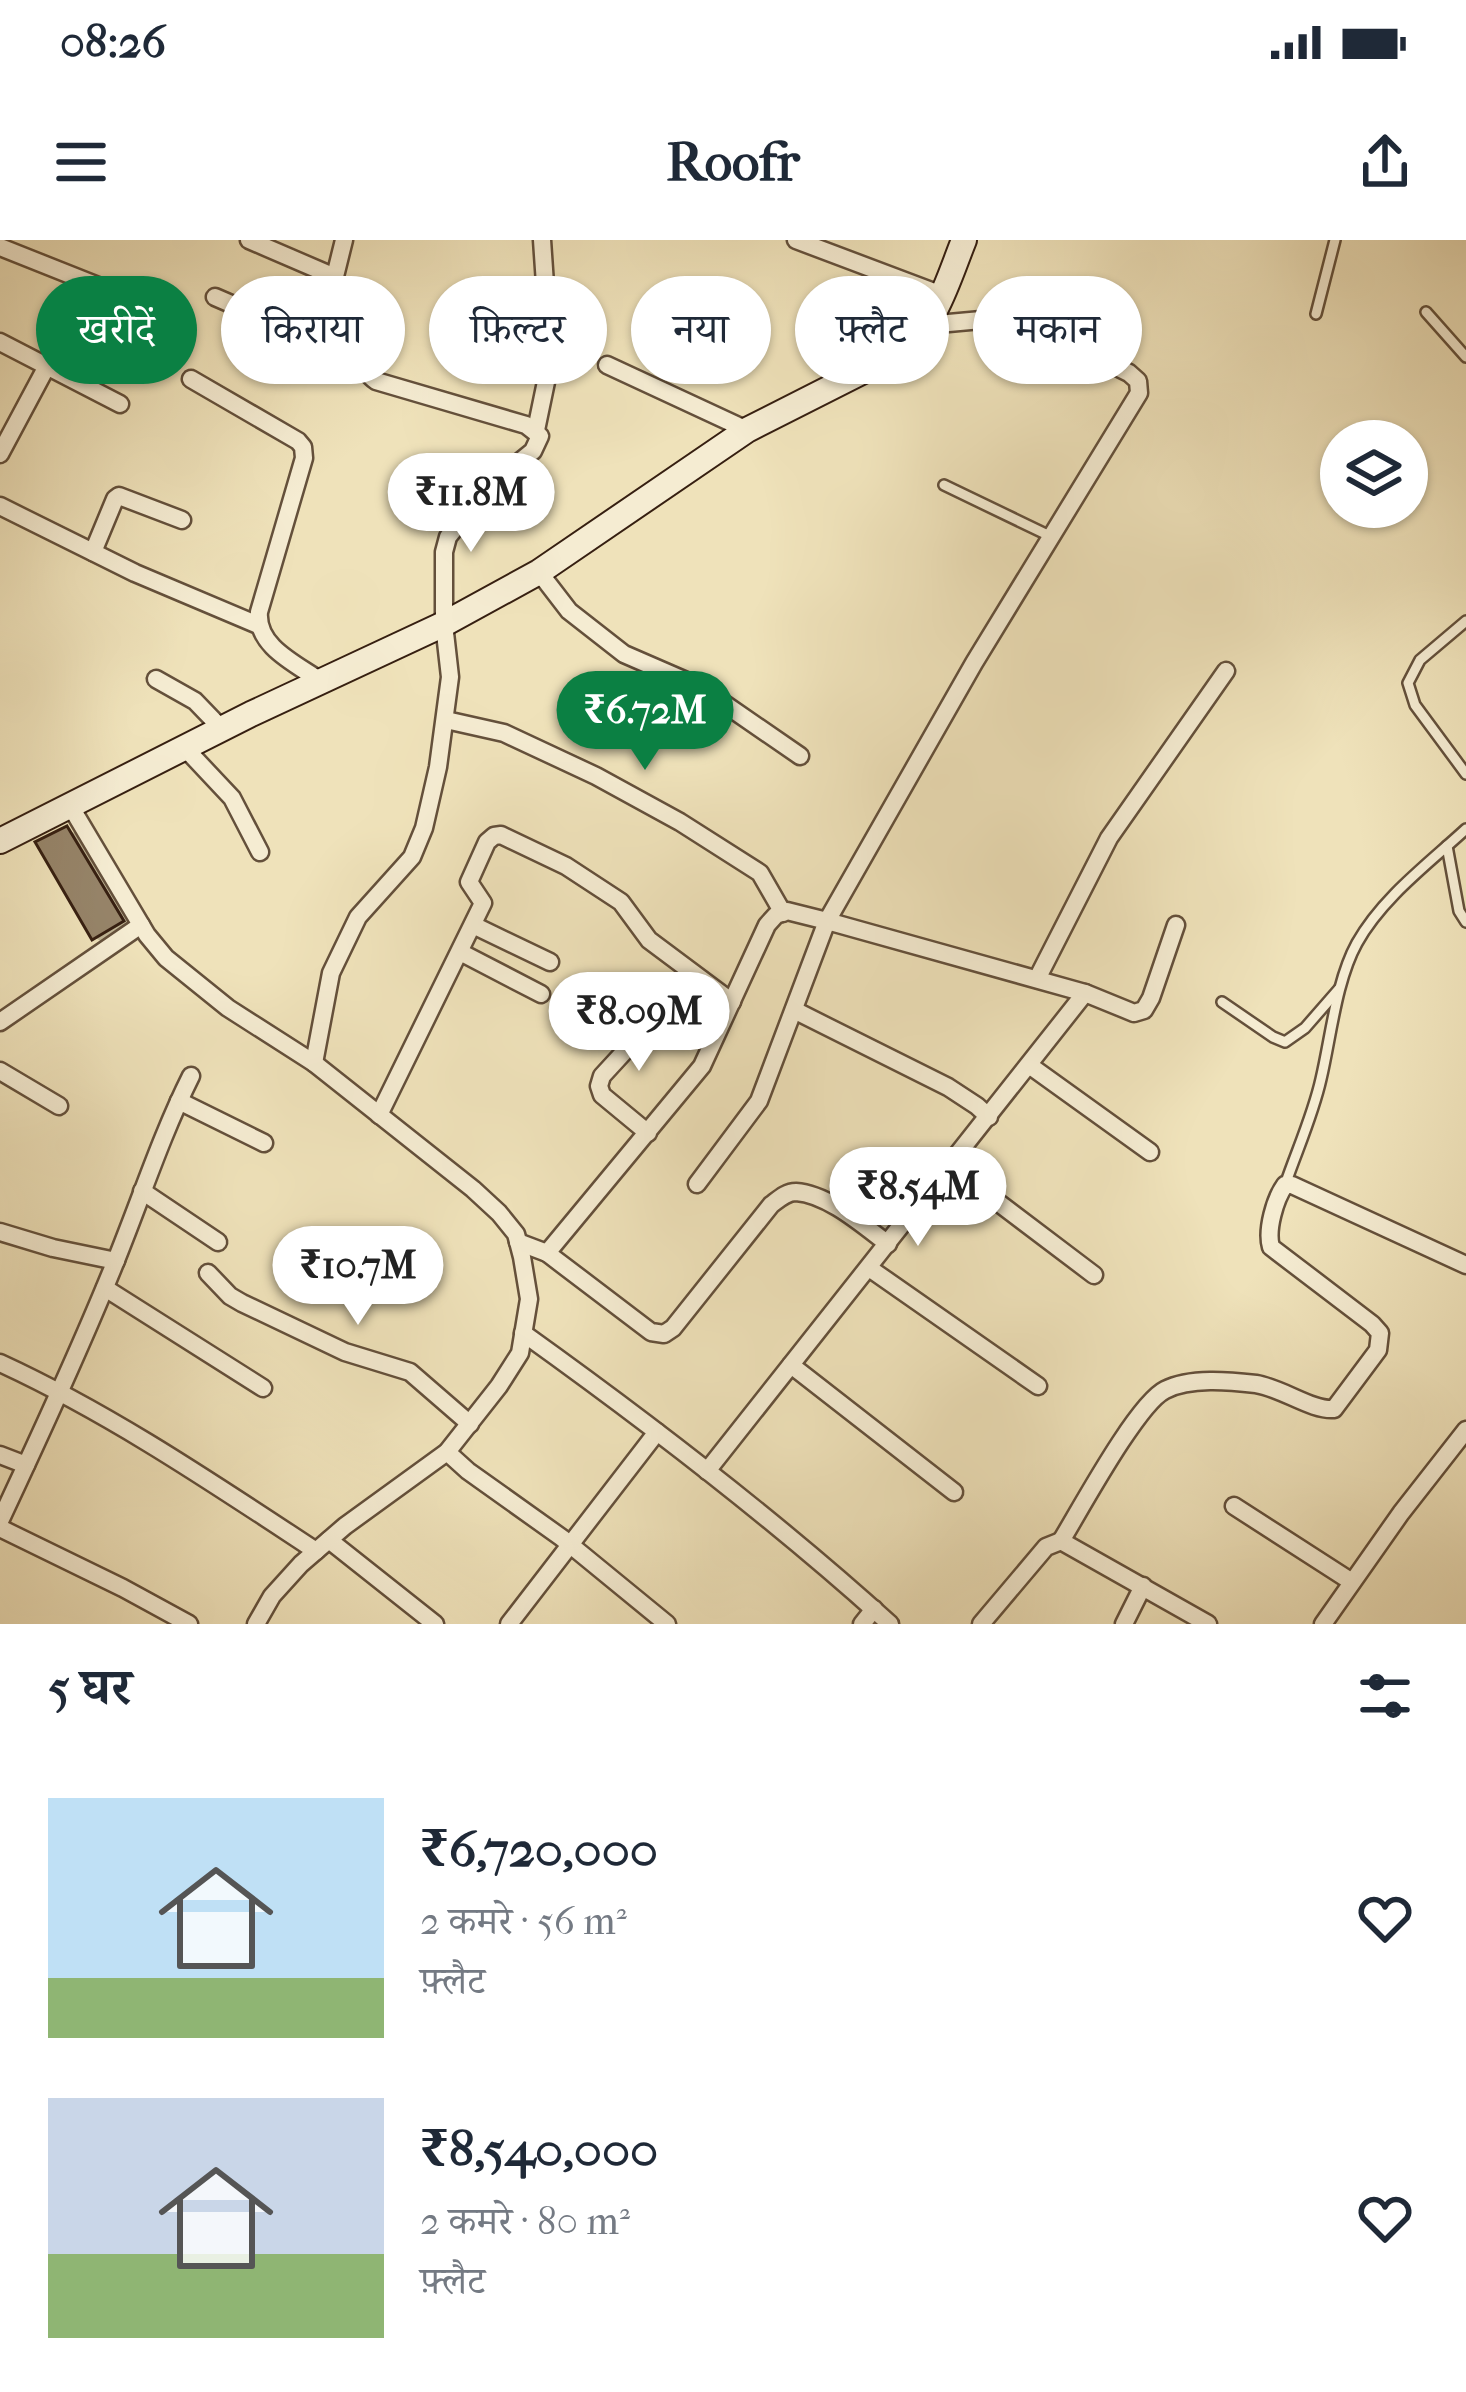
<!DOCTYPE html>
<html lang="hi">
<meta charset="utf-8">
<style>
body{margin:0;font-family:"IM FELL French Canon","Noto Serif Devanagari",serif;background:#f2f2f3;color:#1f2937;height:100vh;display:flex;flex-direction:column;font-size:45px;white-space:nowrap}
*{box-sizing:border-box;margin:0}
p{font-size:39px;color:#747a83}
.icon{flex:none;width:66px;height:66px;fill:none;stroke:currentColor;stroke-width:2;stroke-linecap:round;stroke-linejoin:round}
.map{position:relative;height:1384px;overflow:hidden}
.side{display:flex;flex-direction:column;background:#fff;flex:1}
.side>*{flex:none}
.banner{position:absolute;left:36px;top:36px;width:1395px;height:108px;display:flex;gap:24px}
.controls{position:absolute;left:1320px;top:180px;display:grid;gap:24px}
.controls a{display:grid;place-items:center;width:108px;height:108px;border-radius:50%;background:#fff;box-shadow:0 3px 9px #0004;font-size:60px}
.price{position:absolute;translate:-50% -102px;padding:0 27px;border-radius:42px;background:#fff;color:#222;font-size:39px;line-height:78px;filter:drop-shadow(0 3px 6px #0008)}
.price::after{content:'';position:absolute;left:50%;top:72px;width:36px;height:27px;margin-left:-18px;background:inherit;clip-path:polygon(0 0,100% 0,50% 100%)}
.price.on{background:#0b8043;color:#fff}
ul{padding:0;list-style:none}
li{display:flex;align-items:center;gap:36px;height:300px;padding:0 48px}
li span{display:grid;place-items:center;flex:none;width:336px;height:240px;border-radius:0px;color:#555}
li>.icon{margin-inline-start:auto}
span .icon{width:144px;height:144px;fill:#fffc;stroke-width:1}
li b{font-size:51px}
h2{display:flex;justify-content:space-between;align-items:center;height:144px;padding:0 48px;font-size:51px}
.chip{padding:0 42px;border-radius:54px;background:#fff;box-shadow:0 3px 9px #0004;font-size:42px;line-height:108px}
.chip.on{background:#0b8043;color:#fff}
.status{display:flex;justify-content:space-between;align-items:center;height:84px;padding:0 60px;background:#fff;direction:ltr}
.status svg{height:33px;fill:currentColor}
header{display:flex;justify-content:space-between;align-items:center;height:156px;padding:0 48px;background:#fff;font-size:54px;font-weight:700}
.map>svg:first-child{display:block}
.shadow{fill:#0003}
.building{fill:#968469;stroke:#361f11;stroke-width:3}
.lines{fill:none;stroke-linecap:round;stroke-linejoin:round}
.lane-casing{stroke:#64503b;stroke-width:14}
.street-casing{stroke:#64503b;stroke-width:21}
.secondary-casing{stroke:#361f11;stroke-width:28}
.lane{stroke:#f5ecd2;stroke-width:9}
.street{stroke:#f5ecd2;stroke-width:16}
.secondary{stroke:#f5ecd2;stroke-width:24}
</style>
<div class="status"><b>08:26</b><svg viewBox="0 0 49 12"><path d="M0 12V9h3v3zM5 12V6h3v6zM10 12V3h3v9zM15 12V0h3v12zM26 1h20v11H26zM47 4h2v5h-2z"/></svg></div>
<header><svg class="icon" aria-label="menu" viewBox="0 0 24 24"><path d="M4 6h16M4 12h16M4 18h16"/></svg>Roofr<svg class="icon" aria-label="share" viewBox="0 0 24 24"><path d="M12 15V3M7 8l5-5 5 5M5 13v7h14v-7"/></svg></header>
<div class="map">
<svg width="1466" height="1384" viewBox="0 0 1466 1384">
<rect width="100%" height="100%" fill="#efe2ba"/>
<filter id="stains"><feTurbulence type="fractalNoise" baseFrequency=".00167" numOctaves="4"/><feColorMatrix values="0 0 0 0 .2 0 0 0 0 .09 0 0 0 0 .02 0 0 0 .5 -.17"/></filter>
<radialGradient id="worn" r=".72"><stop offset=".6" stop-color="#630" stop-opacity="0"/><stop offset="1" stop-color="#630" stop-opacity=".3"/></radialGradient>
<path class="shadow" d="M67 589 80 596 135 688 107 705 94 697Z"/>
<path class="building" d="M67 586 124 681 92 700 35 602Z"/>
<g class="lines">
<g class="lane-casing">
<g id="lane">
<path d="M1426 72 1466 117"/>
<path d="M1316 74 1335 0"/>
<path d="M944 245 1052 297"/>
<path d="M1466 381 1420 420 1408 443 1415 465 1466 534"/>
<path d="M1447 606 1459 671 1466 682"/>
<path d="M1222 762 1273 797 1285 802 1305 788 1339 749"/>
<path d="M1285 945C1297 910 1313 875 1321 839 1331 797 1336 741 1357 703 1382 658 1428 624 1466 589"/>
</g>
</g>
<g class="street-casing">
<g id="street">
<path d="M249 0 335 37"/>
<path d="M796 0 942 55"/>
<path d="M0 7 161 71"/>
<path d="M215 57 351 116C363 123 365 134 376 141L526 185 540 196 533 211 486 249 448 297 444 312V384L450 437 438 527 424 588 412 617 358 677 331 733 314 823"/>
<path d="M319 101 344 0"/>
<path d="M0 102 120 164"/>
<path d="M607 125 747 190"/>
<path d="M191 139 298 201 303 207 304 218 259 372C256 407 297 424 322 442"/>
<path d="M536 190 547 137 548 88 542 0"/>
<path d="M0 214 47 126"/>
<path d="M0 266 135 333 258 385"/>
<path d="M93 312 115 259 119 256 182 280"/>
<path d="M539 332 569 371 624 414 700 447 800 516"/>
<path d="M156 439 195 461 222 489"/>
<path d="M446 480 504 493 596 536 680 582 760 633 783 673"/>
<path d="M185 508 232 558 260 612"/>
<path d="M71 567 147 695 166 718 228 768 314 823 473 949 499 973 516 994 522 1017 529 1059 520 1113 499 1146 447 1212 345 1286 301 1324 272 1356 256 1384"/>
<path d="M473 685 550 722"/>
<path d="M460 712 541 754"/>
<path d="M1037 739 1109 598 1226 431"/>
<path d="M794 770 948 847 977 866 989 877"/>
<path d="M0 782 141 685"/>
<path d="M1029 825 1150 912"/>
<path d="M0 831 59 866"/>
<path d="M179 861 264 903"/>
<path d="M379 875 483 663 469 642 487 602 494 596 501 595 566 626 621 662 649 700 732 762"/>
<path d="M648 893 602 855 599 846 602 836 659 774"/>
<path d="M950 926 1094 1035"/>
<path d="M697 944 759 861 827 681 974 423 1139 153 1138 141 1129 133 1031 85 1014 80 992 79 927 85"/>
<path d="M142 951 218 1002"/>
<path d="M0 992 53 1008 116 1021"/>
<path d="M518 1002 547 1013 651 1092 664 1094 673 1088 771 965C779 959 786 952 796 952 828 954 864 986 888 1004"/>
<path d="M547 1013 702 826 767 685 776 675 787 671 827 681 1085 753 1134 773 1144 770 1151 758 1176 685"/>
<path d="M869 1028 1038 1146"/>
<path d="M208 1033 230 1056 242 1063 345 1112 410 1132 470 1184"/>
<path d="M105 1048 263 1148"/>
<path d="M523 1093C650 1184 774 1279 890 1384"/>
<path d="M0 1123C111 1174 214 1244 316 1311"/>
<path d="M791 1125 954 1252"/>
<path d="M447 1212 468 1231 562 1298 667 1384"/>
<path d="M0 1215 26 1225"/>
<path d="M707 1231 1085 753"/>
<path d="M1234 1266 1352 1342"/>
<path d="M0 1281C38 1200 76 1118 110 1035 138 968 159 900 191 836"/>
<path d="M0 1288 123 1348 189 1384"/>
<path d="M329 1300 435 1384"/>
<path d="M1061 1301C1080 1270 1137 1164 1165 1150 1190 1137 1230 1141 1256 1144 1282 1148 1312 1171 1334 1169L1378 1110 1380 1093 1372 1084 1271 1007C1266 990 1275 959 1285 945H1292L1466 1025"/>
<path d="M509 1384 657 1192"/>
<path d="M862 1384 874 1369"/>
<path d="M981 1384 1046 1307 1061 1301 1208 1384"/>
<path d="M1124 1384 1143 1346"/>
<path d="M1323 1384 1401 1273 1466 1190"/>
</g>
</g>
<g class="secondary-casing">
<path id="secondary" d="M0 601 251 474 444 384 539 332 747 190 903 111C937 82 948 40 964 0"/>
</g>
<use href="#lane" class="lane"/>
<use href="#street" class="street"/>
<use href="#secondary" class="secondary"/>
</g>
<rect width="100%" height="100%" filter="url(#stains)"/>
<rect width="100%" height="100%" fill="url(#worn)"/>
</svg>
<div class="controls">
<a><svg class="icon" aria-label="layers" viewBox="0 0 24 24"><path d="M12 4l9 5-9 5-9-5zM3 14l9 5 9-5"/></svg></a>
</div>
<b class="price" style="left:471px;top:315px">₹11.8M</b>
<b class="price on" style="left:645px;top:533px">₹6.72M</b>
<b class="price" style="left:639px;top:834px">₹8.09M</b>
<b class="price" style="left:918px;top:1009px">₹8.54M</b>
<b class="price" style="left:358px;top:1088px">₹10.7M</b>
<div class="banner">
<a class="chip on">खरीदें</a>
<a class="chip">किराया</a>
<a class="chip">फ़िल्टर</a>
<a class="chip">नया</a>
<a class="chip">फ़्लैट</a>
<a class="chip">मकान</a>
</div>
</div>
<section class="side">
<h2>5 घर<svg class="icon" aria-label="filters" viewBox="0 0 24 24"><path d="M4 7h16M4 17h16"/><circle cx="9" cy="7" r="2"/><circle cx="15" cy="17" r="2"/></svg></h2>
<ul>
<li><span style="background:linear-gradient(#bfe0f5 75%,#8fb573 0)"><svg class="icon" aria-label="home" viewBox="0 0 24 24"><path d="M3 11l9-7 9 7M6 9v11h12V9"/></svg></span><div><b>₹6,720,000</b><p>2 कमरे · 56 m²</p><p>फ़्लैट</p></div><svg class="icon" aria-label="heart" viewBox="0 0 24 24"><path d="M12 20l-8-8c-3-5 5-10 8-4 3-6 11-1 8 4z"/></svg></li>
<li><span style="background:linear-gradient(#c9d6e8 65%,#8fb573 0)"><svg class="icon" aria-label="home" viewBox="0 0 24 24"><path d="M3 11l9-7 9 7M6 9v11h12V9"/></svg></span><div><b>₹8,540,000</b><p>2 कमरे · 80 m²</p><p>फ़्लैट</p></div><svg class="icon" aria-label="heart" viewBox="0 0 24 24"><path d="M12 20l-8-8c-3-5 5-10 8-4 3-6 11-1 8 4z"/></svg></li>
</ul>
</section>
